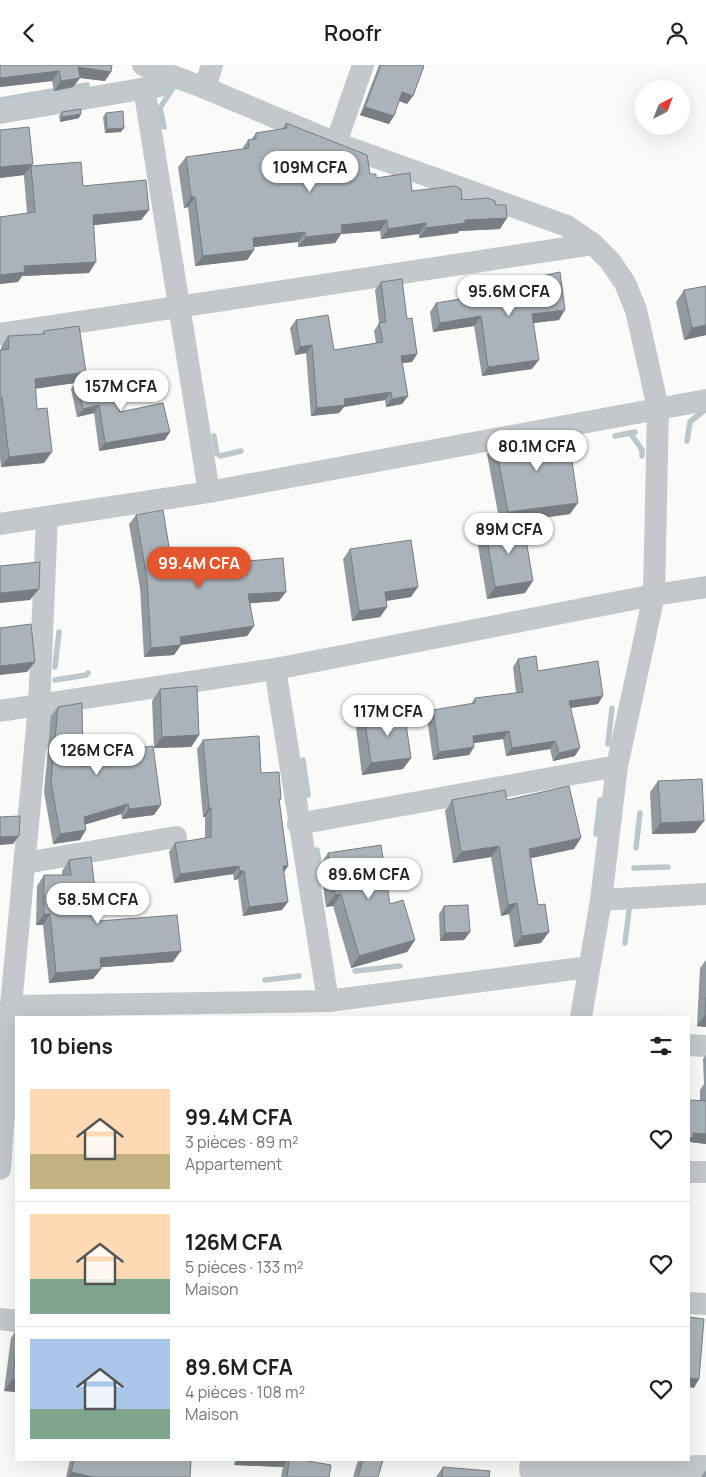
<!DOCTYPE html>
<html lang="fr">
<meta charset="utf-8">
<style>
body{margin:0;font-family:Manrope,sans-serif;background:#f2f2f2;color:#202124;height:100vh;display:flex;flex-direction:column;font-size:19px;white-space:nowrap}
*{box-sizing:border-box;margin:0}
p{font-size:16px;color:#757577}
.icon{flex:none;width:28px;height:28px;fill:none;stroke:currentColor;stroke-width:2;stroke-linecap:round;stroke-linejoin:round}
.map{position:relative;flex:1;overflow:hidden}
.drawer{position:absolute;left:15px;top:951px;width:675px;height:445px;display:flex;flex-direction:column;background:#fff;border-radius:0px;box-shadow:0 5px 20px #0002}
.drawer>*{flex:none}
.needle{width:32px;rotate:42deg}
.buttons{position:absolute;left:635px;top:15px;display:grid;gap:10px}
.buttons a{display:grid;place-items:center;width:55px;height:55px;border-radius:50%;background:#fff;box-shadow:0 5px 20px #0002;font-size:25px}
.price{position:absolute;translate:-50% -42px;padding:0 11px;border-radius:18px;background:#fff;color:#222;font-size:16px;line-height:32px;filter:drop-shadow(0 1px 2px #0008)}
.price::after{content:'';position:absolute;left:50%;top:30px;width:15px;height:11px;margin-left:-8px;background:inherit;clip-path:polygon(0 0,100% 0,50% 100%)}
.price.on{background:#e4572e;color:#fff}
ul{padding:0;list-style:none}
li{display:flex;align-items:center;gap:15px;height:125px;padding:0 15px}
li+li{border-top:1px solid #e0e0e0}
li span{display:grid;place-items:center;flex:none;width:140px;height:100px;border-radius:0px;color:#555}
li>.icon{margin-inline-start:auto}
span .icon{width:60px;height:60px;fill:#fffc;stroke-width:1}
li b{font-size:21px}
h2{display:flex;justify-content:space-between;align-items:center;height:60px;padding:0 15px;font-size:21px}
header{display:flex;justify-content:space-between;align-items:center;height:65px;padding:0 15px;background:#fff;font-size:22px;font-weight:600}
.map>svg:first-child{display:block}
.lines{fill:none;stroke-linecap:round;stroke-linejoin:round}
.stream{stroke:#bbc7cb;stroke-width:5.5}
.minor{stroke:#c3c8cc;stroke-width:22}
.wall{fill:#929a9f}
.shaded-wall{fill:#777d82}
.building{fill:#aab3b9;stroke:#777d82}
</style>
<header><svg class="icon" aria-label="back" viewBox="0 0 24 24"><path d="M15 5l-7 7 7 7"/></svg>Roofr<svg class="icon" aria-label="person" viewBox="0 0 24 24"><circle cx="12" cy="8" r="4"/><path d="M4 21q1-7 8-7t8 7"/></svg></header>
<div class="map">
<svg width="706" height="1412" viewBox="0 0 706 1412">
<rect width="100%" height="100%" fill="#fafaf8"/>
<g class="lines">
<g class="stream">
<path d="M0 35 87 20"/>
<path d="M164 62 160 43 176 18"/>
<path d="M631 369 642 385V391"/>
<path d="M214 371 217 389"/>
<path d="M615 371 635 367"/>
<path d="M687 376 690 357 706 344"/>
<path d="M220 391 241 386"/>
<path d="M55 602 59 567"/>
<path d="M55 615 86 610 88 608"/>
<path d="M608 679 612 643"/>
<path d="M47 681 50 651"/>
<path d="M303 695 308 730"/>
<path d="M596 769 600 735"/>
<path d="M636 783 640 748"/>
<path d="M317 785 322 818"/>
<path d="M634 803 668 802"/>
<path d="M625 878 630 837"/>
<path d="M355 906 400 901"/>
<path d="M265 915 299 911"/>
<path d="M14 1052 16 1040"/>
</g>
<g class="minor">
<path d="M143 0 205 23 336 78 567 161 593 179 610 196 625 218 636 245 658 343 654 530 617 701 601 835 581 952"/>
<path d="M144 23 209 427"/>
<path d="M205 23 212 0"/>
<path d="M0 48 159 21"/>
<path d="M336 78 363 0"/>
<path d="M0 269 593 179"/>
<path d="M0 459 209 427 706 335"/>
<path d="M275 604 328 936"/>
<path d="M0 646 275 604 654 530 706 522"/>
<path d="M298 759 617 701"/>
<path d="M25 798 176 772"/>
<path d="M601 835 706 829"/>
<path d="M11 941 328 936 589 902"/>
<path d="M689 980 706 981"/>
<path d="M0 1104 11 941 39 641 47 452"/>
<path d="M689 1107H706"/>
<path d="M689 1238 706 1239"/>
<path d="M0 1254 16 1256"/>
<path d="M531 1395 530 1405 706 1401"/>
</g>
</g>
<g class="wall">
<path d="M0 0H112L105 16 80 13 73 22 54 26 52 16 0 22Z"/>
<path d="M379 0H421L407 39 399 36 389 59 360 50Z"/>
<path d="M62 47 79 53 60 57 59 51Z"/>
<path d="M106 48 121 67 105 68 103 52Z"/>
<path d="M286 58 370 109 376 113 412 126 495 140 500 164 459 166 458 168 419 173V169L381 174 380 166 341 169 335 178 298 182V177L254 182V185L247 195 195 201 188 142 184 143 178 102 186 92 242 84 248 75H251L256 68 282 64Z"/>
<path d="M0 65 31 101 83 121 149 145 141 155 94 160 89 208 22 211 18 217 0 219V152L27 148 24 112V110L0 113Z"/>
<path d="M381 217 407 254 417 289 412 297 402 298 408 331 402 339 386 342 385 335 344 342 339 348 311 351 306 288 295 290 290 263 296 255 334 285 376 278 374 266 379 258 375 225Z"/>
<path d="M508 218 559 255 533 258 532 304 482 311 474 261 433 267 430 247 436 238 502 227Z"/>
<path d="M706 221V270L684 275 676 237 684 225Z"/>
<path d="M44 266 86 307 80 315 120 347 165 375 99 386 94 348 77 352 71 324 75 318 35 323 37 344 44 398 1 402 0 392V285H1V282L8 271 42 269Z"/>
<path d="M495 377 570 449 500 459 487 389Z"/>
<path d="M136 450 173 506 279 536 250 538 254 561 247 571 181 580 174 590 144 592 140 523 129 459Z"/>
<path d="M485 463 525 528 487 534 477 475Z"/>
<path d="M350 484 411 532 386 536 387 542 380 552 352 556 343 494Z"/>
<path d="M518 594 538 606 598 639 570 643 575 691 553 696 550 684 506 691 503 674 474 678V682L469 690 433 695 427 653 433 645 471 639 475 633 516 628 513 602Z"/>
<path d="M160 624 199 670 191 682 154 683 152 636Z"/>
<path d="M58 642 83 701 109 694 115 686 154 750 122 754 121 749 86 759 80 775 53 779 44 727 51 651Z"/>
<path d="M364 650 411 693 403 704 362 710 356 662Z"/>
<path d="M203 675 261 708 281 734 279 737 288 801 284 807 282 845 243 851 238 814 234 815 233 809 174 818 169 787 175 778 205 773V752H203L197 684Z"/>
<path d="M658 716 695 768 652 769 650 727Z"/>
<path d="M452 735H507L574 784 531 793 541 878 514 882 509 849 501 851 491 792 453 798 445 746Z"/>
<path d="M328 788 390 839 415 875 407 887 351 903 333 841 326 842 320 800Z"/>
<path d="M69 795 99 856 173 897 101 902V904L93 914 49 918 43 860H36L37 821 44 810H62V806Z"/>
<path d="M444 841 470 867 464 875 440 876 439 849Z"/>
<path d="M706 895V962L697 961 700 903Z"/>
<path d="M706 990V1079L690 1077 700 1036V1025L704 1019 703 994Z"/>
<path d="M16 1265V1327L4 1326 11 1273Z"/>
<path d="M70 1395H191L190 1412H66Z"/>
<path d="M235 1395H308V1396L329 1412H281L283 1402 234 1400Z"/>
<path d="M358 1395H383L378 1412H353Z"/>
<path d="M443 1402 489 1412H436Z"/>
<path d="M706 1405V1412H701Z"/>
</g>
<g class="shaded-wall">
<path d="M78 2 111 7 105 16 80 13 73 22 54 26 61 16Z"/>
<path d="M59 6 52 16 0 22V13Z"/>
<path d="M402 27 413 31 407 39 397 35Z"/>
<path d="M365 42 394 51 389 59 360 50Z"/>
<path d="M81 49 79 53 60 57 62 52Z"/>
<path d="M124 63 121 67 105 68 107 64Z"/>
<path d="M33 99 24 110 0 113V102Z"/>
<path d="M191 132H195L188 142 184 143Z"/>
<path d="M149 145 141 155 86 161 93 150Z"/>
<path d="M507 153 500 164 459 166 458 168 419 173 426 163 465 155Z"/>
<path d="M387 155 380 166 341 169 335 178 298 182 306 172 341 160Z"/>
<path d="M426 158 419 169 381 174 388 164Z"/>
<path d="M305 167 298 177 245 183 253 173Z"/>
<path d="M254 185 247 195 195 201 203 191Z"/>
<path d="M96 197 89 208 22 211 18 217 0 219V210L24 201Z"/>
<path d="M565 245 559 255 525 259 532 249Z"/>
<path d="M481 251 474 261 433 267 440 258Z"/>
<path d="M706 260V270L684 275 692 263Z"/>
<path d="M312 280 306 288 295 290 300 282Z"/>
<path d="M417 289 412 297 395 299 401 291Z"/>
<path d="M539 295 532 304 482 311 488 302Z"/>
<path d="M86 307 78 318 76 316 75 318 27 325 35 314Z"/>
<path d="M391 327 385 335 344 342 339 348 311 351 317 343 344 334Z"/>
<path d="M408 331 402 339 386 342 392 334Z"/>
<path d="M99 340 94 348 77 352 83 344Z"/>
<path d="M170 367 165 375 99 386 105 378Z"/>
<path d="M52 387 44 398 1 402 9 392Z"/>
<path d="M578 438 570 449 500 459 508 447Z"/>
<path d="M533 516 525 528 487 534 495 522Z"/>
<path d="M418 522 411 532 378 537 385 527Z"/>
<path d="M39 524 30 535 0 538V528Z"/>
<path d="M286 527 279 536 242 539 248 529Z"/>
<path d="M387 542 380 552 352 556 359 546Z"/>
<path d="M254 561 247 571 180 580H181L174 590 144 592 151 583 180 572Z"/>
<path d="M35 597 27 607 0 610V601Z"/>
<path d="M603 631 598 639 563 644 569 636Z"/>
<path d="M509 666 503 674 467 679 473 671Z"/>
<path d="M199 670 191 682 154 683 162 672Z"/>
<path d="M555 676 550 684 506 691 512 683Z"/>
<path d="M474 682 469 690 433 695 439 687Z"/>
<path d="M580 683 575 691 553 696 559 688Z"/>
<path d="M411 693 403 704 362 710 371 698Z"/>
<path d="M128 739 121 749 77 762 84 752Z"/>
<path d="M161 740 154 750 122 754 129 744Z"/>
<path d="M209 743H211L205 752H203Z"/>
<path d="M704 756 695 768 652 769 661 758Z"/>
<path d="M86 765 80 775 53 779 60 769Z"/>
<path d="M19 771 13 779 0 780V772Z"/>
<path d="M581 773 574 784 522 795 529 784Z"/>
<path d="M499 781 491 792 453 798 461 787Z"/>
<path d="M239 801 233 809 174 818 180 809Z"/>
<path d="M283 801H288L282 810Z"/>
<path d="M240 806H244L238 814 234 815Z"/>
<path d="M341 829 333 841 326 842 335 830Z"/>
<path d="M288 837 282 845 243 851 249 842Z"/>
<path d="M517 838 509 849 501 851 508 840Z"/>
<path d="M44 849H50L43 860H36Z"/>
<path d="M470 867 464 875 440 876 445 868Z"/>
<path d="M549 867 541 878 514 882 522 871Z"/>
<path d="M415 875 407 887 351 903 359 891Z"/>
<path d="M181 886 173 897 92 903 100 893Z"/>
<path d="M101 904 93 914 49 918 56 908Z"/>
<path d="M705 950H706V962L697 961Z"/>
<path d="M693 1068 706 1069V1079L690 1077 689 1079V1072Z"/>
<path d="M689 1313 699 1314 694 1323 689 1322Z"/>
<path d="M13 1314H16V1327L4 1326Z"/>
<path d="M238 1395H288L283 1402 234 1400Z"/>
<path d="M71 1407 93 1412H68Z"/>
</g>
<g class="building">
<path d="M0 0H112L111 7 78 2 80 13 61 16 59 6 0 13Z"/>
<path d="M381 0H421L424 1 413 31 402 27 394 51 365 42Z"/>
<path d="M81 44V49L62 52V47Z"/>
<path d="M123 46 124 63 107 64 106 48Z"/>
<path d="M286 58 367 90 370 109H376V113L410 108 412 126 455 121 461 124 462 135 488 133 495 136V140H506L507 153 465 155V158L426 163V158L388 164 387 155 341 160 342 168 306 172 305 167 253 173 254 185 203 191 195 132H191L186 92 249 83 248 75 256 74V68L287 63Z"/>
<path d="M29 62 33 99 0 102V65Z"/>
<path d="M81 97 83 121 146 115 149 145 93 150 96 197 24 201 25 207 0 210V152L35 147 31 101Z"/>
<path d="M560 207 565 245 532 249 539 295 488 302 481 251 440 258 436 238 510 226 508 218Z"/>
<path d="M402 214 407 254 412 253 417 289 401 291 408 331 392 334 391 327 344 334 345 340 317 343 312 280 300 282 296 255 328 250 334 285 383 277 379 258 386 257 381 217Z"/>
<path d="M706 221V260L692 263 684 225Z"/>
<path d="M79 261 86 307 35 314 37 344 47 343 52 387 9 392 2 332 0 333V285L9 284 8 271 44 269V266Z"/>
<path d="M111 308 120 347 163 338 170 367 105 378 99 340 83 344 76 316Z"/>
<path d="M568 368 578 438 508 447 495 377Z"/>
<path d="M163 445 173 506 237 497 283 493 286 527 248 529 254 561 180 572 181 580 151 583 147 514 136 450Z"/>
<path d="M523 457 533 516 495 522 485 463Z"/>
<path d="M411 475 418 522 385 527 387 542 359 546 350 484Z"/>
<path d="M40 497 39 524 0 528V501Z"/>
<path d="M31 559 35 597 0 601V563Z"/>
<path d="M536 591 538 606 598 596 603 631 569 636 580 683 559 688 555 676 512 683 509 666 473 671 474 682 439 687 433 645 475 638V633L523 627 518 594Z"/>
<path d="M197 621 199 670 162 672 160 624Z"/>
<path d="M82 638 83 701 115 692V686L153 681 161 740 129 744 128 739 84 752 86 765 60 769 51 717 58 642Z"/>
<path d="M404 645 411 693 371 698 364 650Z"/>
<path d="M259 671 261 708 279 707 281 734H279L288 801H283L288 837 249 842 244 806H240L239 801 180 809 175 778 211 772V743H209L203 675Z"/>
<path d="M702 714 704 756 661 758 658 716Z"/>
<path d="M569 721 581 773 529 784 538 840 545 839 549 867 522 871 517 838 508 840 499 781 461 787 452 735 505 725 507 735Z"/>
<path d="M20 751 19 771 0 772V752Z"/>
<path d="M381 780 390 839 403 835 415 875 359 891 341 829 335 830 328 788Z"/>
<path d="M91 792 99 856 177 850 181 886 100 893 101 904 56 908 50 849H44V810H71L69 795Z"/>
<path d="M468 840 470 867 445 868 444 841Z"/>
<path d="M706 932V950H705Z"/>
<path d="M689 1035 706 1036V1069L693 1068V1073L689 1072Z"/>
<path d="M689 1252 704 1254 699 1314 689 1313Z"/>
<path d="M16 1284V1314H13Z"/>
<path d="M74 1395H191L190 1412H93L71 1407Z"/>
<path d="M289 1395H308V1396L331 1400 329 1412H287Z"/>
<path d="M363 1395H383L378 1412H358Z"/>
<path d="M443 1402 490 1406 489 1412H442Z"/>
</g>
</svg>
<div class="buttons">
<a><svg class="needle" viewBox="-14 -14 28 28"><path d="M0-13l5 13h-10z" fill="#e53935"/><path d="M0 13l5-13h-10z" fill="#757577"/></svg></a>
</div>
<b class="price" style="left:310px;top:128px">109M CFA</b>
<b class="price" style="left:509px;top:252px">95.6M CFA</b>
<b class="price" style="left:121px;top:347px">157M CFA</b>
<b class="price" style="left:537px;top:407px">80.1M CFA</b>
<b class="price" style="left:509px;top:490px">89M CFA</b>
<b class="price on" style="left:199px;top:524px">99.4M CFA</b>
<b class="price" style="left:388px;top:672px">117M CFA</b>
<b class="price" style="left:97px;top:711px">126M CFA</b>
<b class="price" style="left:369px;top:835px">89.6M CFA</b>
<b class="price" style="left:98px;top:860px">58.5M CFA</b>
<section class="drawer">
<h2>10 biens<svg class="icon" aria-label="filters" viewBox="0 0 24 24"><path d="M4 7h16M4 17h16"/><circle cx="9" cy="7" r="2"/><circle cx="15" cy="17" r="2"/></svg></h2>
<ul>
<li><span style="background:linear-gradient(#ffd9b3 65%,#c2b280 0)"><svg class="icon" aria-label="home" viewBox="0 0 24 24"><path d="M3 11l9-7 9 7M6 9v11h12V9"/></svg></span><div><b>99.4M CFA</b><p>3 pièces · 89 m²</p><p>Appartement</p></div><svg class="icon" aria-label="heart" viewBox="0 0 24 24"><path d="M12 20l-8-8c-3-5 5-10 8-4 3-6 11-1 8 4z"/></svg></li>
<li><span style="background:linear-gradient(#ffd9b3 65%,#7fa58c 0)"><svg class="icon" aria-label="home" viewBox="0 0 24 24"><path d="M3 11l9-7 9 7M6 9v11h12V9"/></svg></span><div><b>126M CFA</b><p>5 pièces · 133 m²</p><p>Maison</p></div><svg class="icon" aria-label="heart" viewBox="0 0 24 24"><path d="M12 20l-8-8c-3-5 5-10 8-4 3-6 11-1 8 4z"/></svg></li>
<li><span style="background:linear-gradient(#a9c7e8 70%,#7fa58c 0)"><svg class="icon" aria-label="home" viewBox="0 0 24 24"><path d="M3 11l9-7 9 7M6 9v11h12V9"/></svg></span><div><b>89.6M CFA</b><p>4 pièces · 108 m²</p><p>Maison</p></div><svg class="icon" aria-label="heart" viewBox="0 0 24 24"><path d="M12 20l-8-8c-3-5 5-10 8-4 3-6 11-1 8 4z"/></svg></li>
</ul>
</section>
</div>
